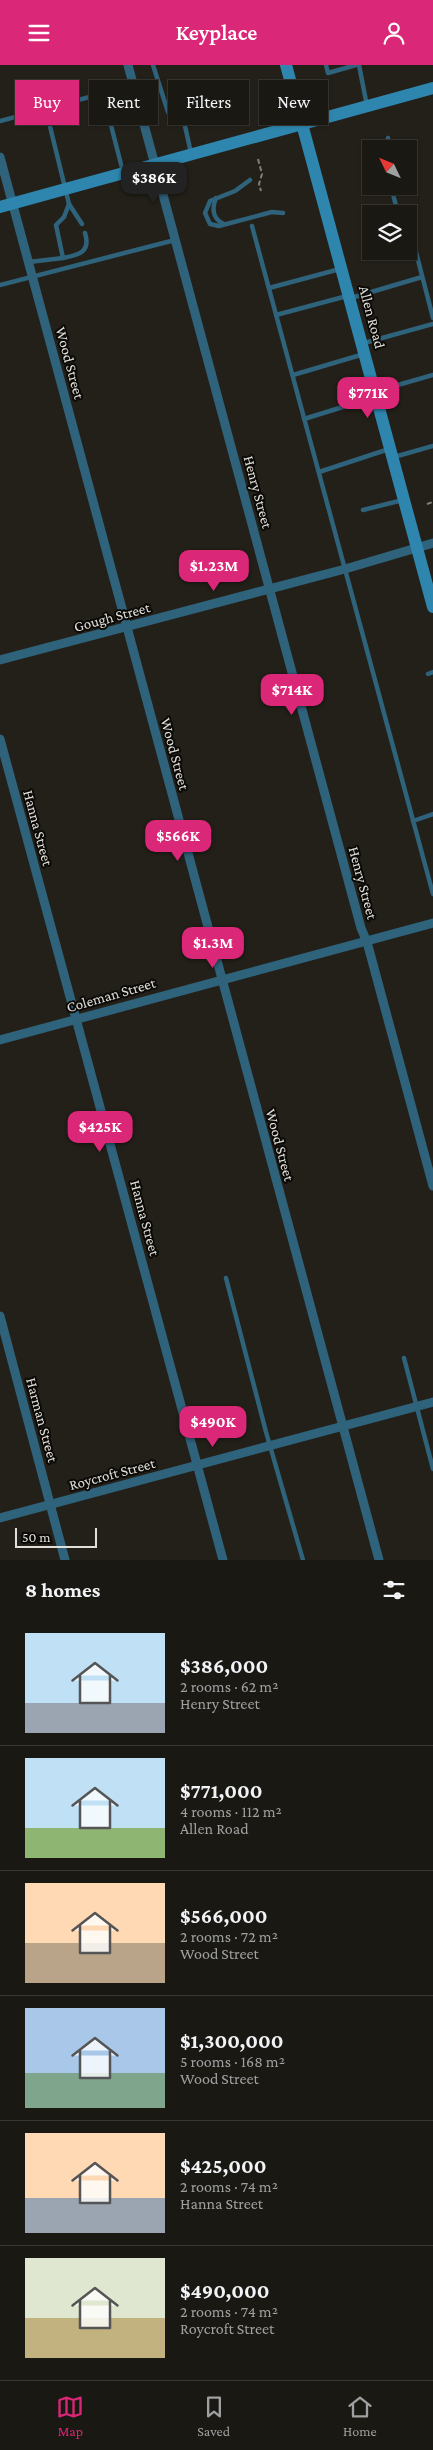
<!DOCTYPE html>
<meta charset="utf-8">
<style>
body{margin:0;font-family:"Crimson Pro",serif;background:#272521;color:#f1f3f6;height:100vh;display:flex;flex-direction:column;font-size:19px;white-space:nowrap}
*{box-sizing:border-box;margin:0}
p{font-size:16px;color:#9fa0a0}
.icon{flex:none;width:28px;height:28px;fill:none;stroke:currentColor;stroke-width:2;stroke-linecap:round;stroke-linejoin:round}
.map{position:relative;height:1495px;overflow:hidden}
.side{display:flex;flex-direction:column;background:#1a1813;flex:1}
.side>*{flex:none}
.top-card{position:absolute;left:15px;top:15px;width:404px;height:45px;display:flex;gap:10px}
.needle{width:32px;rotate:313deg}
.controls{position:absolute;left:362px;top:75px;display:grid;gap:10px}
.controls a{display:grid;place-items:center;width:55px;height:55px;border-radius:0px;background:#1a1813;box-shadow:0 1px 4px #0004,0 0 0 1px #383733;font-size:25px}
.scale{position:absolute;left:15px;bottom:12px;width:82px;box-sizing:border-box;padding-left:5px;border:2px solid #e1dfda;border-top:0;font-size:14px;line-height:18px;white-space:nowrap;color:#e1dfda;-webkit-text-stroke:4px #0b0a07;paint-order:stroke}
.price{position:absolute;translate:-50% -42px;padding:0 11px;border-radius:10px;background:#db2777;color:#fff;font-size:16px;line-height:32px;filter:drop-shadow(0 1px 2px #0008)}
.price::after{content:'';position:absolute;left:50%;top:30px;width:15px;height:11px;margin-left:-8px;background:inherit;clip-path:polygon(0 0,100% 0,50% 100%)}
.price.on{background:#222;color:#fff}
ul{padding:0;list-style:none}
li{display:flex;align-items:center;gap:15px;height:125px;padding:0 25px}
li+li{border-top:1px solid #383733}
li span{display:grid;place-items:center;flex:none;width:140px;height:100px;border-radius:0px;color:#555}
li>.icon{margin-inline-start:auto}
span .icon{width:60px;height:60px;fill:#fffc;stroke-width:1}
li b{font-size:21px}
h2{display:flex;justify-content:space-between;align-items:center;height:60px;padding:0 25px;font-size:21px}
.pill{padding:0 18px;border-radius:0px;background:#1a1813;box-shadow:0 1px 4px #0004,0 0 0 1px #383733;font-size:18px;line-height:45px}
.pill.on{background:#db2777;color:#fff}
header{display:flex;justify-content:space-between;align-items:center;height:65px;padding:0 25px;background:#db2777;color:#fff;font-size:22px;font-weight:600}
.menu{display:flex;justify-content:space-around;align-items:center;height:70px;border-top:1px solid #383733;background:#1a1813;font-size:14px;color:#9fa0a0}
.menu a{display:grid;justify-items:center;gap:2px}
.menu .on{color:#db2777}
.map>svg:first-child{display:block}
.lines{fill:none;stroke-linecap:round;stroke-linejoin:round}
.path{stroke:#827f79;stroke-width:2;stroke-dasharray:5 2.5;stroke-linecap:butt}
.service{stroke:#2f627b;stroke-width:4.5}
.minor{stroke:#2f627b;stroke-width:9}
.secondary{stroke:#2e86af;stroke-width:12}
.labels{text-anchor:middle;dominant-baseline:central;stroke-width:4;stroke-linejoin:round;paint-order:stroke}
.street-label{font-size:15px;fill:#e1dfda;stroke:#0b0a07}
</style>
<header><svg class="icon" aria-label="menu" viewBox="0 0 24 24"><path d="M4 6h16M4 12h16M4 18h16"/></svg>Keyplace<svg class="icon" aria-label="person" viewBox="0 0 24 24"><circle cx="12" cy="8" r="4"/><path d="M4 21q1-7 8-7t8 7"/></svg></header>
<div class="map">
<svg width="433" height="1495" viewBox="0 0 433 1495">
<rect width="100%" height="100%" fill="#232019"/>
<g class="lines">
<g class="path">
<path d="M258 94 262 109 259 119 261 126"/>
<path d="M427 439 433 437"/>
</g>
<g class="service">
<path d="M153 0 168 47"/>
<path d="M326 0 328 8 356 0"/>
<path d="M359 0 367 41"/>
<path d="M103 29 123 107"/>
<path d="M181 43 191 88"/>
<path d="M46 45 69 139 82 159"/>
<path d="M0 56 134 20"/>
<path d="M385 84 388 73"/>
<path d="M250 115 235 126 210 136 205 148 210 159 219 161 272 147 283 148"/>
<path d="M391 121 396 141 395 149"/>
<path d="M216 133C212 143 212 154 224 159"/>
<path d="M69 139 64 152 56 160 63 193C79 190 91 187 85 168"/>
<path d="M409 160 433 253"/>
<path d="M252 161 433 829"/>
<path d="M29 197 63 193"/>
<path d="M0 220 175 175"/>
<path d="M269 223 340 204"/>
<path d="M351 233 422 212"/>
<path d="M276 250 347 231"/>
<path d="M364 278 433 259"/>
<path d="M293 310 364 289"/>
<path d="M377 326 433 310"/>
<path d="M304 354 375 332"/>
<path d="M394 392 433 381"/>
<path d="M319 407 389 384"/>
<path d="M363 445 403 435"/>
<path d="M428 609 433 607"/>
<path d="M413 756 433 749"/>
<path d="M226 1213 266 1367 303 1495"/>
<path d="M404 1293 433 1404"/>
</g>
<g class="minor">
<path d="M128 0 361 863 367 877 433 1121"/>
<path d="M0 92 379 1495"/>
<path d="M0 595 345 504 433 478"/>
<path d="M0 674 223 1495"/>
<path d="M0 975 433 858"/>
<path d="M0 1251 65 1495"/>
<path d="M0 1453 433 1337"/>
</g>
<g class="secondary">
<path d="M286 0 433 542"/>
<path d="M0 142 433 23"/>
</g>
</g>
<g class="labels">
<g class="street-label">
<text transform="translate(372 252) rotate(75)">Allen Road</text>
<text transform="translate(70 298) rotate(75)">Wood Street</text>
<text transform="translate(258 427) rotate(75)">Henry Street</text>
<text transform="translate(112 552) rotate(-15)">Gough Street</text>
<text transform="translate(175 689) rotate(75)">Wood Street</text>
<text transform="translate(38 763) rotate(75)">Hanna Street</text>
<text transform="translate(363 818) rotate(75)">Henry Street</text>
<text transform="translate(111 930) rotate(-16)">Coleman Street</text>
<text transform="translate(280 1080) rotate(75)">Wood Street</text>
<text transform="translate(145 1153) rotate(75)">Hanna Street</text>
<text transform="translate(42 1355) rotate(75)">Harman Street</text>
<text transform="translate(112 1409) rotate(-15)">Roycroft Street</text>
</g>
</g>
</svg>
<div class="controls">
<a><svg class="needle" viewBox="-14 -14 28 28"><path d="M0-13l5 13h-10z" fill="#e53935"/><path d="M0 13l5-13h-10z" fill="#9fa0a0"/></svg></a>
<a><svg class="icon" aria-label="layers" viewBox="0 0 24 24"><path d="M12 4l9 5-9 5-9-5zM3 14l9 5 9-5"/></svg></a>
</div>
<div class="scale">50 m</div>
<b class="price on" style="left:154px;top:139px">$386K</b>
<b class="price" style="left:368px;top:354px">$771K</b>
<b class="price" style="left:214px;top:527px">$1.23M</b>
<b class="price" style="left:292px;top:651px">$714K</b>
<b class="price" style="left:178px;top:797px">$566K</b>
<b class="price" style="left:213px;top:904px">$1.3M</b>
<b class="price" style="left:100px;top:1088px">$425K</b>
<b class="price" style="left:213px;top:1383px">$490K</b>
<div class="top-card">
<a class="pill on">Buy</a>
<a class="pill">Rent</a>
<a class="pill">Filters</a>
<a class="pill">New</a>
</div>
</div>
<section class="side">
<h2>8 homes<svg class="icon" aria-label="filters" viewBox="0 0 24 24"><path d="M4 7h16M4 17h16"/><circle cx="9" cy="7" r="2"/><circle cx="15" cy="17" r="2"/></svg></h2>
<ul>
<li><span style="background:linear-gradient(#bfe0f5 70%,#9aa5b1 0)"><svg class="icon" aria-label="home" viewBox="0 0 24 24"><path d="M3 11l9-7 9 7M6 9v11h12V9"/></svg></span><div><b>$386,000</b><p>2 rooms · 62 m²</p><p>Henry Street</p></div></li>
<li><span style="background:linear-gradient(#bfe0f5 70%,#8fb573 0)"><svg class="icon" aria-label="home" viewBox="0 0 24 24"><path d="M3 11l9-7 9 7M6 9v11h12V9"/></svg></span><div><b>$771,000</b><p>4 rooms · 112 m²</p><p>Allen Road</p></div></li>
<li><span style="background:linear-gradient(#ffd9b3 60%,#b9a48a 0)"><svg class="icon" aria-label="home" viewBox="0 0 24 24"><path d="M3 11l9-7 9 7M6 9v11h12V9"/></svg></span><div><b>$566,000</b><p>2 rooms · 72 m²</p><p>Wood Street</p></div></li>
<li><span style="background:linear-gradient(#a9c7e8 65%,#7fa58c 0)"><svg class="icon" aria-label="home" viewBox="0 0 24 24"><path d="M3 11l9-7 9 7M6 9v11h12V9"/></svg></span><div><b>$1,300,000</b><p>5 rooms · 168 m²</p><p>Wood Street</p></div></li>
<li><span style="background:linear-gradient(#ffd9b3 65%,#9aa5b1 0)"><svg class="icon" aria-label="home" viewBox="0 0 24 24"><path d="M3 11l9-7 9 7M6 9v11h12V9"/></svg></span><div><b>$425,000</b><p>2 rooms · 74 m²</p><p>Hanna Street</p></div></li>
<li><span style="background:linear-gradient(#dfe7d0 60%,#c2b280 0)"><svg class="icon" aria-label="home" viewBox="0 0 24 24"><path d="M3 11l9-7 9 7M6 9v11h12V9"/></svg></span><div><b>$490,000</b><p>2 rooms · 74 m²</p><p>Roycroft Street</p></div></li>
</ul>
</section>
<nav class="menu">
<a class="on"><svg class="icon" aria-label="map" viewBox="0 0 24 24"><path d="M3 6l6-2 6 2 6-2v14l-6 2-6-2-6 2zM9 4v14M15 6v14"/></svg>Map</a>
<a><svg class="icon" aria-label="saved" viewBox="0 0 24 24"><path d="M7 4h10v16l-5-4-5 4z"/></svg>Saved</a>
<a><svg class="icon" aria-label="home" viewBox="0 0 24 24"><path d="M3 11l9-7 9 7M6 9v11h12V9"/></svg>Home</a>
</nav>
